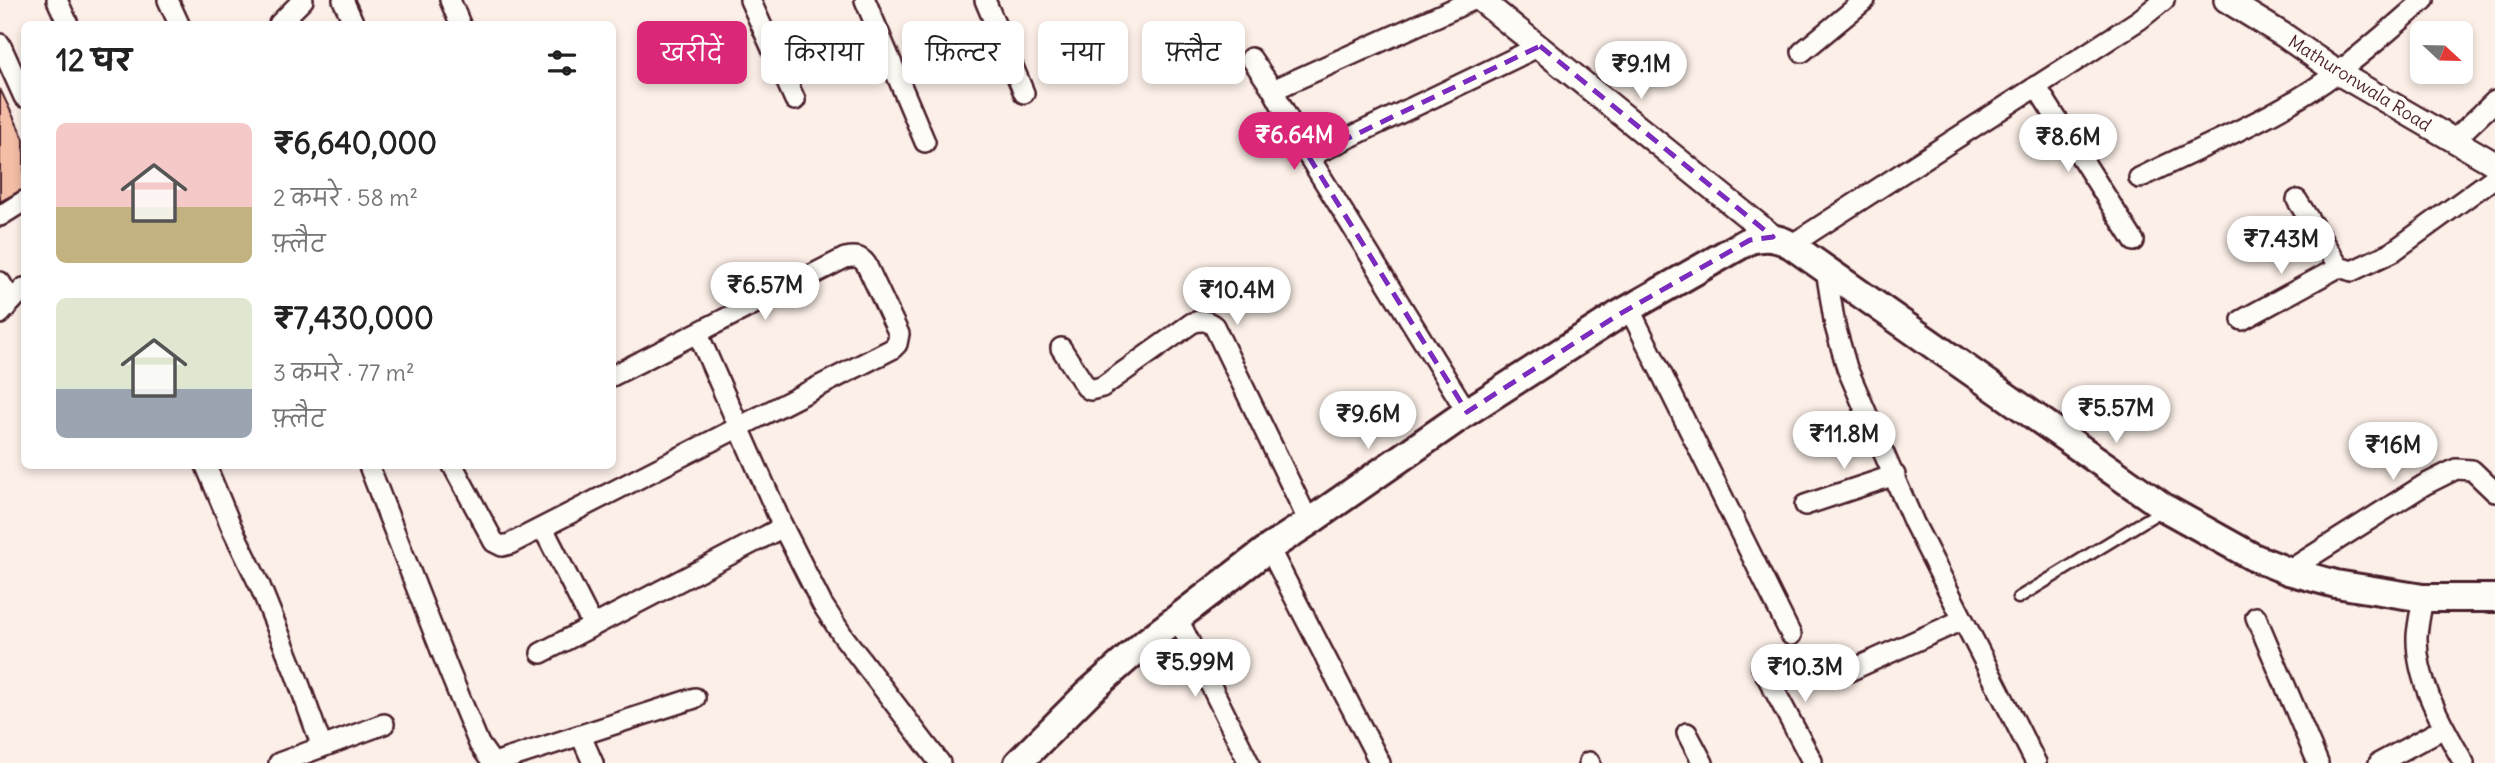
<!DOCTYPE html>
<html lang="hi">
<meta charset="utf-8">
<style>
body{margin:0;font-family:Delius,"Playpen Sans Deva",sans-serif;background:#f2f2f2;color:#222;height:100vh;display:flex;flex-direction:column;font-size:26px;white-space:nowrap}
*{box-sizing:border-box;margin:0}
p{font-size:23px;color:#767676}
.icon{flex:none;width:38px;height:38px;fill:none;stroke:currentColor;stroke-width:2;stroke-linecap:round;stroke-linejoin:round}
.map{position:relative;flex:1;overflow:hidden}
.side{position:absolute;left:21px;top:21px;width:595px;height:448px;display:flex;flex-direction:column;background:#fff;border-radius:10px;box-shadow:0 4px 10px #0003}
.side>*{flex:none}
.guide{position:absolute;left:637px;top:21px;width:665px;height:63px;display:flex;gap:14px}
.needle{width:46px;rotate:112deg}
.controls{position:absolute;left:2410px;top:21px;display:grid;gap:14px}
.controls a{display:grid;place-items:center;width:63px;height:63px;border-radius:10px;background:#fff;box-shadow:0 4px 10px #0003;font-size:35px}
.price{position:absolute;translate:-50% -60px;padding:0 16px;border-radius:24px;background:#fff;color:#222;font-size:23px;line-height:46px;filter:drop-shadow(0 2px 4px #0008)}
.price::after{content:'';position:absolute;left:50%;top:42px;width:21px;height:16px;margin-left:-10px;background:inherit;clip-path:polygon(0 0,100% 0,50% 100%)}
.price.current{background:#db2777;color:#fff}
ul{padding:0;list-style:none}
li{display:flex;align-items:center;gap:21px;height:175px;padding:0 35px}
li span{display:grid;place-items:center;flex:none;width:196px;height:140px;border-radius:10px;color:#555}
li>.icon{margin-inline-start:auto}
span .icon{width:84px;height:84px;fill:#fffc;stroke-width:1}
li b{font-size:30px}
h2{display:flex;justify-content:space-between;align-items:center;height:84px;padding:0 35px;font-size:30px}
.pill{padding:0 24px;border-radius:10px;background:#fff;box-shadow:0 4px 10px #0003;font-size:24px;line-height:63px}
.pill.current{background:#db2777;color:#fff}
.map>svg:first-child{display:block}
.building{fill:#f3bda6;stroke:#4a1f2b;stroke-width:2}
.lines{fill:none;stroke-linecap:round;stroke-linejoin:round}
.service-casing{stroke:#4a1f2b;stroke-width:15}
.minor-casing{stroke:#4a1f2b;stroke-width:24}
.tertiary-casing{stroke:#4a1f2b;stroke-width:28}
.secondary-casing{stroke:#4a1f2b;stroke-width:32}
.service{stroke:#fdfcf7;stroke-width:10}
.minor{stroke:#fdfcf7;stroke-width:19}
.tertiary{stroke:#fdfcf7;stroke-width:23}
.secondary{stroke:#fdfcf7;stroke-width:26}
.marked{fill:none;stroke:#7b2cbf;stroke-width:5;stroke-dasharray:14 9;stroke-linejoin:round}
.labels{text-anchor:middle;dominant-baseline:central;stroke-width:7;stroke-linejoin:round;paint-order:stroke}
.street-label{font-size:18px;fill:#4a1f2b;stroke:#fdfcf7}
</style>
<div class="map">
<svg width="2495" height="763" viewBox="0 0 2495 763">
<rect width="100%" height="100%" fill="#fbefe7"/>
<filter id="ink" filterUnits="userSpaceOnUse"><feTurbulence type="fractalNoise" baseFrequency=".0143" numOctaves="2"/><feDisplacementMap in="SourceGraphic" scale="14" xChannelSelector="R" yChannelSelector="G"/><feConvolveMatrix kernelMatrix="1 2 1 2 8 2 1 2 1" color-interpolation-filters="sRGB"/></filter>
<g filter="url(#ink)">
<path class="building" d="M0 89 24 139V189L0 202Z"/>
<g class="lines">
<g class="service-casing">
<path id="service" d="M2018 598 2164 509"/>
</g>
<g class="minor-casing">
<g id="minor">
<path d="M57 0 68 24"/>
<path d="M168 0 179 24"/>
<path d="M343 0 354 24"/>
<path d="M450 0 460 24"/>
<path d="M750 0 795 100"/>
<path d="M865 0 925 142"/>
<path d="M985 0 1024 93"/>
<path d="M279 24 303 0"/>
<path d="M0 44 24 97"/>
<path d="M1802 52 1865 0"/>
<path d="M1251 58 1273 90 1309 157"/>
<path d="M2036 86 2134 241"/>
<path d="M1273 90 1473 0"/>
<path d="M2454 140 2495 101"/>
<path d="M2139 178C2205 145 2278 117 2338 72 2368 50 2396 24 2424 0"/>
<path d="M2297 200 2339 267 2352 271 2392 252 2495 177"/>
<path d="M0 216 24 201"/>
<path d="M1791 245 2139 20 2164 0"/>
<path d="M1826 270 1835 326 1847 368 1914 523 2036 763"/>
<path d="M0 282 12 301"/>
<path d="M1629 308 1791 635"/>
<path d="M0 314 24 288"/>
<path d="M2242 320 2339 267"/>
<path d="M698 334 783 527 822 604 843 636 940 763"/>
<path d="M1061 348 1086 387 1090 390 1102 387 1192 323C1201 320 1207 320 1214 326L1309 522"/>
<path d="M1467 412 1309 157 1540 46"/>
<path d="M206 466 231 526 260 586 296 675 322 747"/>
<path d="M369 466 449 671 479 744 491 761 497 762 695 698"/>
<path d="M453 466 494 542 502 546 510 544 892 349 897 344 899 334 866 264C860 256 855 256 845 258L612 376"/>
<path d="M1805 505 1895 475"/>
<path d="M543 528 593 626"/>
<path d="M1269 548 1380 763"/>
<path d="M2288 571 2424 485 2456 469 2472 470 2495 492"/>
<path d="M2423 598C2421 610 2418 623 2417 636 2416 682 2442 724 2464 763"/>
<path d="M1177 617 1249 763"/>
<path d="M2256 617 2318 763"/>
<path d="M541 653 783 527"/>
<path d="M1762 667 1812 761"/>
<path d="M1847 672 1962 620"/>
<path d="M1687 733 1703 763"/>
<path d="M581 736 593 763"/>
<path d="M1589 762 1590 763"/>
<path d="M279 763 384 724"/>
<path d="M2379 763 2444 728"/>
</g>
</g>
<g class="tertiary-casing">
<g id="tertiary">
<path d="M1481 0 1773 237"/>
<path d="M2226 0 2285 36 2338 73 2495 164"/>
</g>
</g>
<g class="secondary-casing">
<path id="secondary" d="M1018 763 1088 693 1146 642 1269 548 1309 522 1467 412 1618 315 1750 240C1765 236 1777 237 1791 245L2165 508 2253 557 2288 571 2336 584 2423 598H2495"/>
</g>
<use href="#service" class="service"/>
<use href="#minor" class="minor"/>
<use href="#tertiary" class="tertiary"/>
<use href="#secondary" class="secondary"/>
</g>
</g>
<path class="marked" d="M1540 46 1773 237 1750 240 1618 315 1467 412 1309 157Z"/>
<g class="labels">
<g class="street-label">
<text transform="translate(2360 83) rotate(32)">Mathuronwala Road</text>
</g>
</g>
</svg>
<div class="controls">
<a><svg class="needle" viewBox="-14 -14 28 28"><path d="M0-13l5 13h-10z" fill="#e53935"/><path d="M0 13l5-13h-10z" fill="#767676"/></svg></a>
</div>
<b class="price" style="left:1641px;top:101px">₹9.1M</b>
<b class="price current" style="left:1294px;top:172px">₹6.64M</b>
<b class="price" style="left:2068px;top:174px">₹8.6M</b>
<b class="price" style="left:2281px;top:276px">₹7.43M</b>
<b class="price" style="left:765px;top:322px">₹6.57M</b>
<b class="price" style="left:1237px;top:327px">₹10.4M</b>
<b class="price" style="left:2116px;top:445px">₹5.57M</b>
<b class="price" style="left:1368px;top:451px">₹9.6M</b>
<b class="price" style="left:1844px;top:471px">₹11.8M</b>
<b class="price" style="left:2393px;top:482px">₹16M</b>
<b class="price" style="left:1195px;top:699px">₹5.99M</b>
<b class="price" style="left:1805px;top:704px">₹10.3M</b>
<div class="guide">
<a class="pill current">खरीदें</a>
<a class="pill">किराया</a>
<a class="pill">फ़िल्टर</a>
<a class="pill">नया</a>
<a class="pill">फ़्लैट</a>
</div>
<section class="side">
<h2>12 घर<svg class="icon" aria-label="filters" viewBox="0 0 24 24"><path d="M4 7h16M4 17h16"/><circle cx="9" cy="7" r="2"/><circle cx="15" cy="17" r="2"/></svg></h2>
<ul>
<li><span style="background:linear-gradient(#f6c9c9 60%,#c2b280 0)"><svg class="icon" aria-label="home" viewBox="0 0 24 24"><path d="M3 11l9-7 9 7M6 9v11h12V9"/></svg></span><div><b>₹6,640,000</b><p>2 कमरे · 58 m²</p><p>फ़्लैट</p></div></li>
<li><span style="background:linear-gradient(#dfe7d0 65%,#9aa5b1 0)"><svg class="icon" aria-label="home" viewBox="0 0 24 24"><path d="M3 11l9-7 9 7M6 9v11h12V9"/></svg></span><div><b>₹7,430,000</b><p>3 कमरे · 77 m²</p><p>फ़्लैट</p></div></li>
</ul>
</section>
</div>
